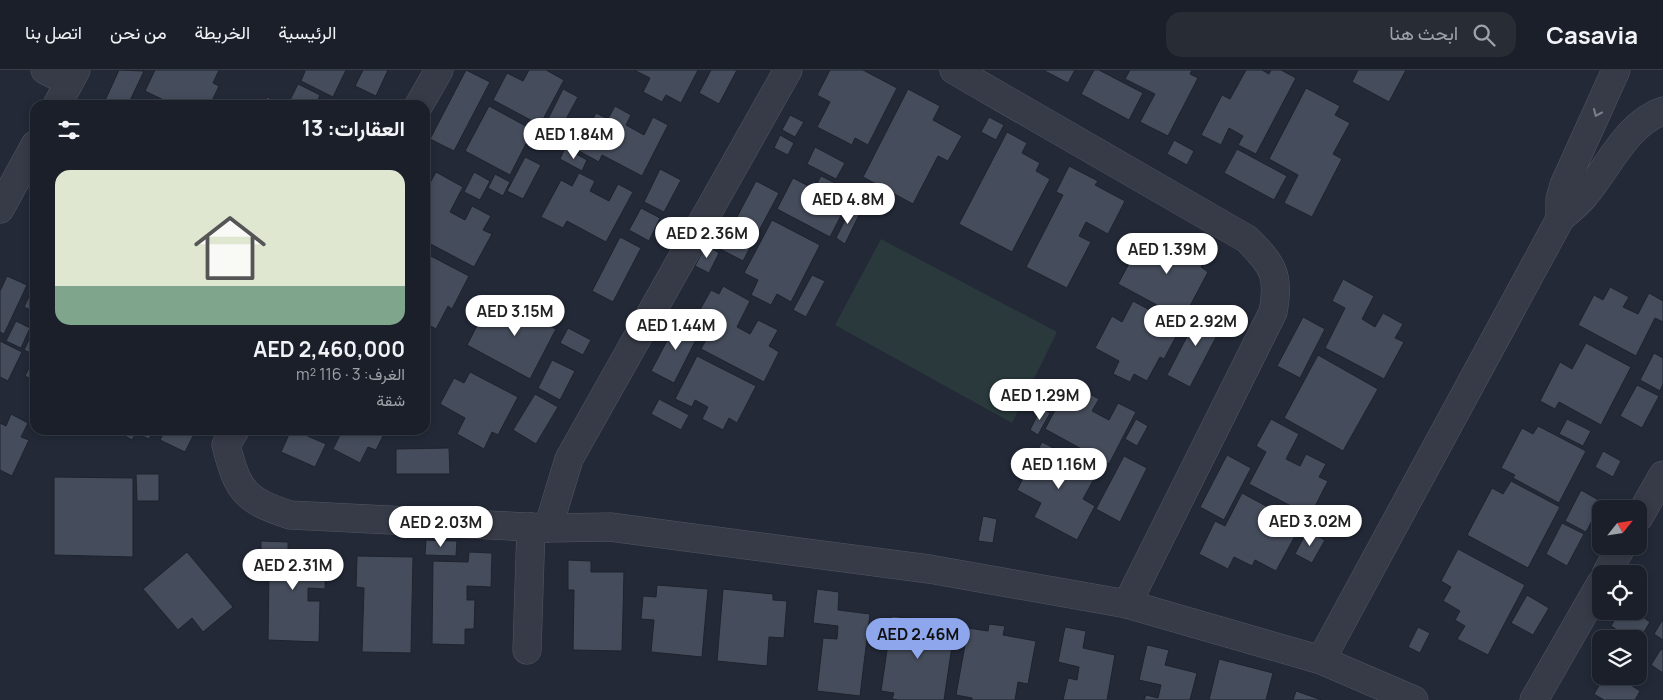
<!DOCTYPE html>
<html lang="ar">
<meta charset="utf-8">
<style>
body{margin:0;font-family:Manrope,Vazirmatn,sans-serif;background:#272c35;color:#f1f3f6;direction:rtl;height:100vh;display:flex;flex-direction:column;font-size:19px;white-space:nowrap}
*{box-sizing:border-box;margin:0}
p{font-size:16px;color:#9fa2a8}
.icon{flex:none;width:28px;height:28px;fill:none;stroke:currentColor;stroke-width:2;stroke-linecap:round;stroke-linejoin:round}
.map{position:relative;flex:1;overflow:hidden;direction:ltr}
.details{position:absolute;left:30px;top:30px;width:400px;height:335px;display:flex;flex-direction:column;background:#1a1f29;border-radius:15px;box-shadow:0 2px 8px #0003,0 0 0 1px #383d46;direction:rtl}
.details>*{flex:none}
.needle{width:32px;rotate:60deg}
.tools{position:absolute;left:1592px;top:430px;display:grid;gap:10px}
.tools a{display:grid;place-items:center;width:55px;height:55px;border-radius:10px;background:#1a1f29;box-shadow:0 2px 8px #0003,0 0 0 1px #383d46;font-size:25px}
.price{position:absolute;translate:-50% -42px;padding:0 11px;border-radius:18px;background:#fff;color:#222;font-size:16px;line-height:32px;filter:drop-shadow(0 1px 2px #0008)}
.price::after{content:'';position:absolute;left:50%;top:30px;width:15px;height:11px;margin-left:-8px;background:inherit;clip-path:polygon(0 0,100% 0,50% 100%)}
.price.current{background:#8ea6ec;color:#111}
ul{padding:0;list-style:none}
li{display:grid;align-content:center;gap:10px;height:265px;padding:0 25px}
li+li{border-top:1px solid #383d46}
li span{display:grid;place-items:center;height:155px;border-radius:15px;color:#555}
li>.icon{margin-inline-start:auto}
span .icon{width:90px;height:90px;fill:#fffc;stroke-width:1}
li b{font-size:21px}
h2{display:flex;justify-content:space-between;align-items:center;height:60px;padding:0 25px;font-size:21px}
header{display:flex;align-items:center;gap:30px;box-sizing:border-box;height:70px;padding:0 25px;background:#1a1f29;border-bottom:1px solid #383d46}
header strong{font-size:24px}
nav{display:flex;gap:28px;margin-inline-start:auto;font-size:18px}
.search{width:350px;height:45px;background:#272c35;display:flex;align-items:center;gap:12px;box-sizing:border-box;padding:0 18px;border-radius:15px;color:#9fa2a8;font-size:19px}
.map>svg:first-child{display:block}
.green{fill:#29393c}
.building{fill:#454c5b;stroke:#1e232e}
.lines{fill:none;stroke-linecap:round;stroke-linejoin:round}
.minor-casing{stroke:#525662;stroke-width:29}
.minor{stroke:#373b47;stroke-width:28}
.oneway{stroke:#7b7f8b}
</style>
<header>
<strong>Casavia</strong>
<div class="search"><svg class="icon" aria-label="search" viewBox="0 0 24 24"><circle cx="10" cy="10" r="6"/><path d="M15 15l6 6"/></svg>ابحث هنا</div>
<nav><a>الرئيسية</a><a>الخريطة</a><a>من نحن</a><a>اتصل بنا</a></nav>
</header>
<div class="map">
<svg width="1663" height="630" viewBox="0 0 1663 630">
<rect width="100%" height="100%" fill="#232937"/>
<path class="green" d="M881 169 1057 262 1012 353 835 255Z"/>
<g class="building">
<path d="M119 0 144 1 128 35H103Z"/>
<path d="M155 0H219L213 13 219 16 210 35H174L145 21Z"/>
<path d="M302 0H346L333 27 301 11 305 1Z"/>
<path d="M363 0H388L376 26 355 16Z"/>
<path d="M466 0 490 12 454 81 430 69Z"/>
<path d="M529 0H546L564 10 540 55 493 30 507 3 523 11Z"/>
<path d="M634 0H698L681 33 666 25 662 32 643 22 650 8Z"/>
<path d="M711 0H737L719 34 699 23Z"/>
<path d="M830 0H863L897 18 868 75 855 68 852 75 817 57 830 32 817 25Z"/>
<path d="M1043 0H1075L1068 13Z"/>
<path d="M1094 0H1099L1143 23 1129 50 1081 24Z"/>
<path d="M1130 0H1192L1190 4 1198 8 1168 66 1140 52 1155 24 1125 9Z"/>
<path d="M1246 0H1262L1269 4 1271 0H1281L1296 8 1256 84 1238 75 1243 66 1229 58 1221 75 1201 65 1222 25 1230 29Z"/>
<path d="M1358 0H1406L1389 32 1352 12Z"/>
<path d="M298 14 320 25 316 35H296L289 32Z"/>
<path d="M1306 18 1340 36 1335 45 1350 53 1333 84 1342 89 1312 147 1284 133 1298 105 1269 89Z"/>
<path d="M563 19 578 27 560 60 546 53Z"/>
<path d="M908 19 940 36 933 50 962 66 948 91 938 86 913 134 863 107Z"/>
<path d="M267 27 284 35H263Z"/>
<path d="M489 36 533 60 510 105 465 81Z"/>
<path d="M615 36 631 45 626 55 644 65 653 47 668 55 642 106 602 85 599 92 577 80 596 43 608 49Z"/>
<path d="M790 45 804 52 795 67 782 60Z"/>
<path d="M989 47 1004 55 996 70 981 62Z"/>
<path d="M1007 62 1027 73 1022 83 1040 93 1036 101 1050 109 1012 182 959 154Z"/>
<path d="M780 65 794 73 788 85 774 78Z"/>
<path d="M1174 70 1194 81 1187 95 1167 84Z"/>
<path d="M815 77 845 93 836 109 807 94Z"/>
<path d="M565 78 587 90 582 101 560 89Z"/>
<path d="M1237 79 1287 106 1274 130 1224 103Z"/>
<path d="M525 87 541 95 523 129 507 121Z"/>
<path d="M1069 96 1098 111 1095 115 1125 131 1108 164 1086 152 1079 166 1091 172 1067 218 1026 197 1063 125 1056 122Z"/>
<path d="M660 99 681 110 664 142 644 132Z"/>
<path d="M436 102 463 117 450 142 465 150 472 136 491 146 483 160 492 164 474 197 425 171V151L428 145 425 144V122Z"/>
<path d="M474 102 490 111 480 130 464 122Z"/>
<path d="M579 103 595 111 590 121 609 131 618 114 633 122 606 172 567 151 563 158 541 147 561 110 572 116Z"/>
<path d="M495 104 510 112 503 126 488 118Z"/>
<path d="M821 106 853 122 830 167 777 139 793 108 814 119Z"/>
<path d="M756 111 779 123 743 191 720 179Z"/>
<path d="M852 136 861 141 845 174 836 168Z"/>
<path d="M641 138 660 148 649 171 629 160Z"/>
<path d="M772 150 820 175 791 232 777 224 771 235 751 225 758 210 744 203Z"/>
<path d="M620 167 641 178 613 232 592 221Z"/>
<path d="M1185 167 1210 180 1201 197 1208 202 1183 249 1118 214 1139 175 1152 182 1158 170 1178 181Z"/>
<path d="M706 175 719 183 709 203 695 196Z"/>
<path d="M425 183 469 206 452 239 448 236 436 259 425 253Z"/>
<path d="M812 205 825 211 806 247 793 240Z"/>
<path d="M7 206 27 215 4 264 0 262V221Z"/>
<path d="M1343 209 1374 226 1362 249 1375 257 1383 243 1403 254 1395 268 1404 272 1384 309 1325 278 1345 238 1332 231Z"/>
<path d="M35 214V242L24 237Z"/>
<path d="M723 216 750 231 737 257 750 264 758 250 778 260 769 276 779 282 764 312 701 279 713 256 696 247 711 220 719 224Z"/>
<path d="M1610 217 1629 227 1623 237 1638 244 1649 223 1663 231V252L1655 248 1636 286 1578 255 1594 225 1603 230Z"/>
<path d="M1133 231 1181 257 1164 289 1160 287 1147 311 1134 304 1130 312 1113 304 1119 291 1095 278 1112 246 1122 252Z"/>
<path d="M531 232 555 245 549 256 556 259 530 309 467 275 487 237 502 245 507 234 525 243Z"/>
<path d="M1202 238 1225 250 1190 317 1167 305Z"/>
<path d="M1303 247 1325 259 1300 308 1277 296Z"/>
<path d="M679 248 701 260 674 313 651 301Z"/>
<path d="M16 251 30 258 21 278 6 271Z"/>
<path d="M35 257V285L24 280Z"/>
<path d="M568 258 591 270 583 285 560 273Z"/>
<path d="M0 271 22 282 8 311 0 307Z"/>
<path d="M1586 273 1631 297 1601 355 1559 332 1555 339 1540 331 1560 292 1572 299Z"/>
<path d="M1654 283 1663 288V314L1660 321 1640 310Z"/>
<path d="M1318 285 1378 319 1343 381 1284 348Z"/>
<path d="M35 286V311L25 306Z"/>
<path d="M697 286 756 316 737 353 729 348 723 360 702 349 708 337 695 330 692 337 675 329Z"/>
<path d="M552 290 575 301 560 330 538 318Z"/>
<path d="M470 302 518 327 498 365 492 362 484 379 457 364 465 348 440 334 454 308 464 313Z"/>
<path d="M1637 315 1659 326 1642 358 1620 346Z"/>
<path d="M1080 319 1099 329 1092 341 1109 350 1118 333 1136 342 1109 394 1045 359 1062 327 1073 333Z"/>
<path d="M535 324 558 337 536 374 513 360Z"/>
<path d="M659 329 689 345 681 360 651 344Z"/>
<path d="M1041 338 1050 343 1038 365 1030 360Z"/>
<path d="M11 344 28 353 21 367 29 370 12 406 0 400V353L6 356Z"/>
<path d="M1136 349 1148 356 1137 376 1125 369Z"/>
<path d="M1271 349 1299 364 1286 389 1300 396 1306 384 1326 394 1319 407 1328 411 1310 446 1249 414 1266 382 1256 376Z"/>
<path d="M1567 349 1591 361 1583 376 1559 364Z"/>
<path d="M1538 356 1586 381 1559 433 1513 408 1515 405 1501 398 1522 358 1533 364Z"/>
<path d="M114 360H154L149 369 136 363 132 370Z"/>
<path d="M165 360H196L185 382 160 370Z"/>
<path d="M291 360H294L326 374 315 397 281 382Z"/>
<path d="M336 360H386L376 380 368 377 360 393 333 379 341 363Z"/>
<path d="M1042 372 1092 398 1088 405 1094 409 1083 429 1095 436 1077 470 1034 447 1041 433 1017 420Z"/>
<path d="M449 378 450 404H396V379Z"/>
<path d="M1603 381 1621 391 1613 407 1595 397Z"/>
<path d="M1227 385 1251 398 1224 450 1200 437Z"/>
<path d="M1124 386 1147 398 1120 452 1096 439Z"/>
<path d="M136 404H159V431H137Z"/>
<path d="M54 407 133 408V487L54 485Z"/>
<path d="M1511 411 1560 437 1528 498 1467 465 1492 418 1503 424Z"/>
<path d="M1581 420 1602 432 1586 462 1565 451Z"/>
<path d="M1242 423 1301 455 1276 501 1255 490 1252 496 1234 487 1228 499 1199 484 1215 451 1225 456Z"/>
<path d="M983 446 997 449 993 473 978 471Z"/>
<path d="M1562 453 1584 464 1567 496 1546 484Z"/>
<path d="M1307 461 1325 470 1312 493 1295 484Z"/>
<path d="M426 470 457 471 456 486 425 485Z"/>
<path d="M261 471 288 472V481L326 482 325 519 308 518V531H320L319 572 268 570 269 502H261Z"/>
<path d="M1458 479 1525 515 1488 585 1457 569 1465 556 1455 550 1460 541 1443 531 1451 517 1441 511Z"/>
<path d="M187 482 233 537 203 562 192 548 178 560 143 519Z"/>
<path d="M469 482 492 483 491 517 467 516V530H475L474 559H465V575L432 574 433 491 468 492Z"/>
<path d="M357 486 413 487 411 583 362 582 364 518 356 517Z"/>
<path d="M568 490 591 491V502H624L622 581 573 580 574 520H568Z"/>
<path d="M657 515 708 519 702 587 651 582 654 550 641 549 643 526 656 527Z"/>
<path d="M723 519 773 524V530L787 531 784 568 769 567 767 596 717 591Z"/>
<path d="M817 519 839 522 838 540 870 544 860 626 817 621 823 568 837 569 838 556 813 553Z"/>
<path d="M1527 525 1549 538 1533 565 1511 553Z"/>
<path d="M1620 541H1634L1650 552 1639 570 1631 569 1611 556Z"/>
<path d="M892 546 955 556 944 630H898L892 629 894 623 881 621Z"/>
<path d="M1663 549V570L1654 564Z"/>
<path d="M989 554 1005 556 1003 565 1036 571 1028 614 1018 612 1015 630H972V628L956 625 968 558 988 561Z"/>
<path d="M1065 557 1086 561 1083 578 1115 585 1107 630H1063L1068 608 1077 610 1079 597 1058 592Z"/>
<path d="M1418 557 1430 563 1420 583 1408 577Z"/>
<path d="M1147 575 1169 580 1165 595 1197 603 1190 630H1144L1146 625 1158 628 1161 615 1139 610Z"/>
<path d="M1661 579 1663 580V603L1651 595Z"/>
<path d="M1639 582 1647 588 1639 600Z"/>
<path d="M1219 589 1273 603 1266 630H1209Z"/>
<path d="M1605 606H1617L1640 621 1635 630H1604L1594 624Z"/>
<path d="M1296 621 1322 630H1293Z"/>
</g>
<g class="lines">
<g class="minor-casing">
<g id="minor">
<path d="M45 0 69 12"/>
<path d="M954 0 1247 169C1273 195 1280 205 1273 242L1127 534"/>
<path d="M57 35 76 0"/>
<path d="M419 35 439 0"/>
<path d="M0 139 35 75"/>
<path d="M1560 149V129L1564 115 1616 0"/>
<path d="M235 360 226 375C238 422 245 430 290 445L548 458 610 457 929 499 1127 534 1321 590 1414 630"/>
<path d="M1639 447 1663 405"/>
<path d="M548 458 569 389 788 0"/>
<path d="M1606 504 1622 476"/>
<path d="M527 580 531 457"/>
<path d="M1321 590 1560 149C1568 141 1578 134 1585 125 1607 99 1628 52 1663 41"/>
<path d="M1534 630 1601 513"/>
</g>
</g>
<use href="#minor" class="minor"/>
</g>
<defs><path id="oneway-chevron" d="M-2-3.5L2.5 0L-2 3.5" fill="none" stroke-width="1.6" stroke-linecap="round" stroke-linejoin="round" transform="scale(1.25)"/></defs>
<use class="oneway" href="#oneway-chevron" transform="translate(1597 43) rotate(114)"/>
</svg>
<div class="tools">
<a><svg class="needle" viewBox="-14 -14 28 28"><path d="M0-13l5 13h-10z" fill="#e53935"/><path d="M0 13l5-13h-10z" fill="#9fa2a8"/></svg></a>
<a><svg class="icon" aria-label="locate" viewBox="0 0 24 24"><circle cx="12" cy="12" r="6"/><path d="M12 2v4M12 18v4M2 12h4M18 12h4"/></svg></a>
<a><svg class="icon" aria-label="layers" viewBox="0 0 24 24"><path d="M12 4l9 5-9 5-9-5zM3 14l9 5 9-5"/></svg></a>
</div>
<b class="price" style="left:574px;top:90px">AED 1.84M</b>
<b class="price" style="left:848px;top:155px">AED 4.8M</b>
<b class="price" style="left:707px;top:189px">AED 2.36M</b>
<b class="price" style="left:1167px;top:205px">AED 1.39M</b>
<b class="price" style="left:515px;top:267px">AED 3.15M</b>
<b class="price" style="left:1196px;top:277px">AED 2.92M</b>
<b class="price" style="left:676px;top:281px">AED 1.44M</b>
<b class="price" style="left:1040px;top:351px">AED 1.29M</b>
<b class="price" style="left:1059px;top:420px">AED 1.16M</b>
<b class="price" style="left:1310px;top:477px">AED 3.02M</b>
<b class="price" style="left:441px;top:478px">AED 2.03M</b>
<b class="price" style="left:293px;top:521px">AED 2.31M</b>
<b class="price current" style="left:918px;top:590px">AED 2.46M</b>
<section class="details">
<h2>العقارات: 13<svg class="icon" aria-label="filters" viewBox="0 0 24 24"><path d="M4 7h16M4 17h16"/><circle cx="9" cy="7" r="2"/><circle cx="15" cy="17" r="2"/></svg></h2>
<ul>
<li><span style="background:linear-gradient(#dfe7d0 75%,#7fa58c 0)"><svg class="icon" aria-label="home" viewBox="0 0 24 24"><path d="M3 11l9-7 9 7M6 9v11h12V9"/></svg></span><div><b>AED 2,460,000</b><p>الغرف: 3 · 116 m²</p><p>شقة</p></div></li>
</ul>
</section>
</div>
